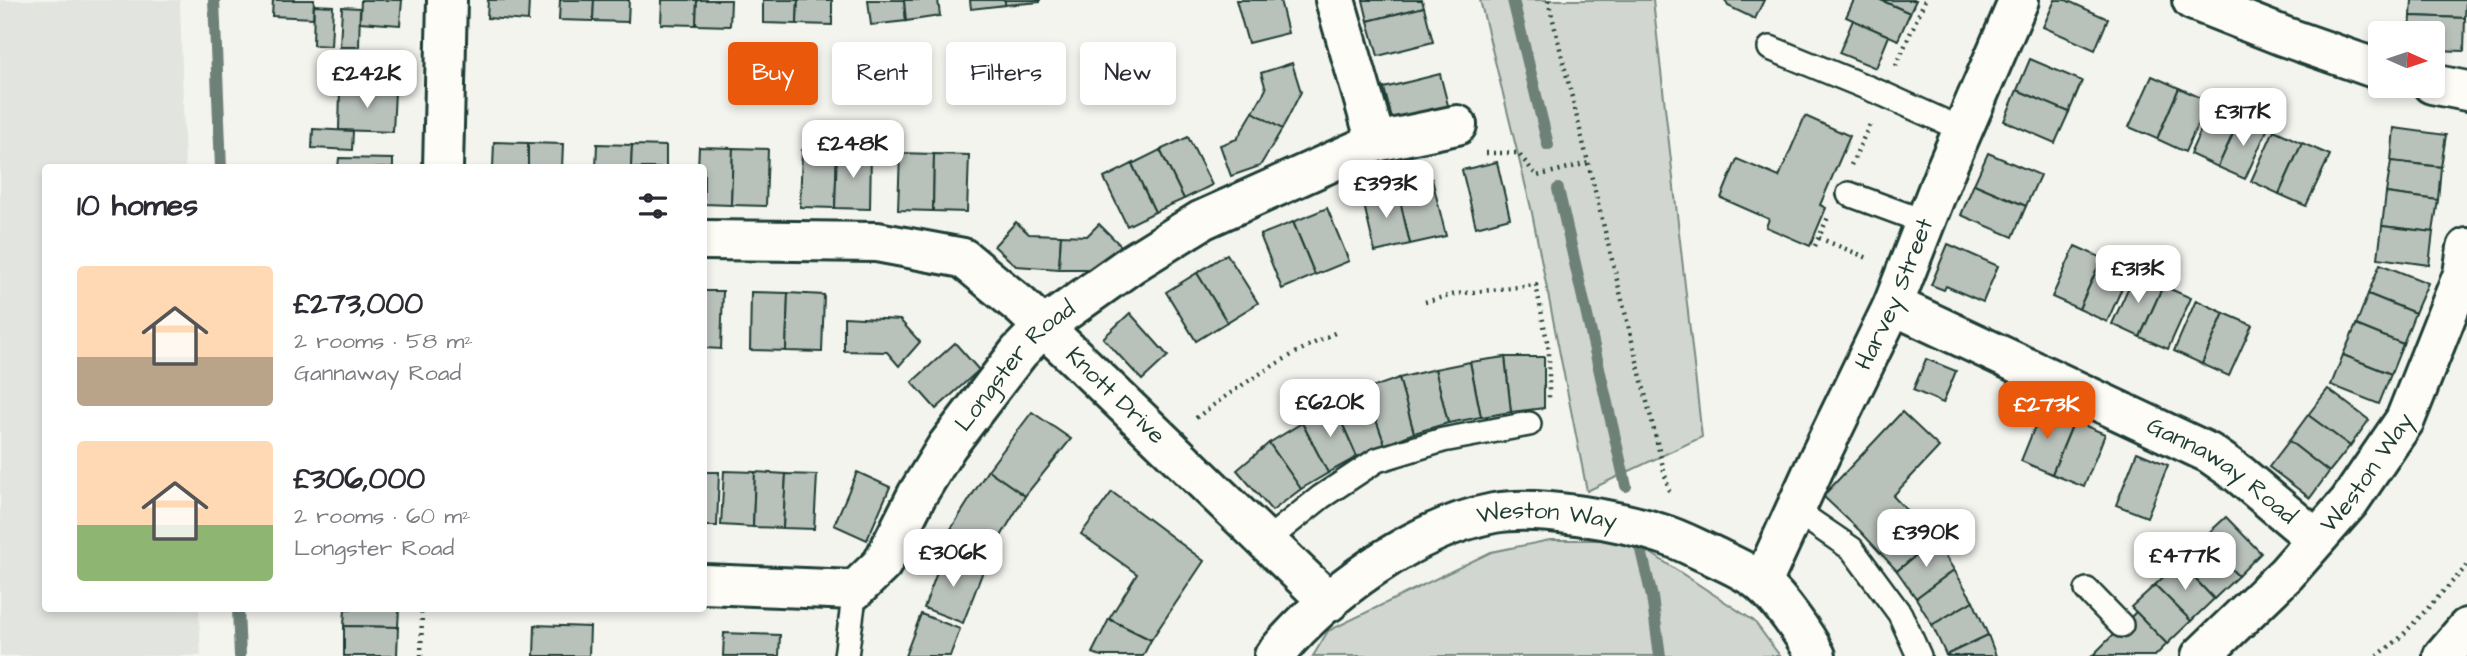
<!DOCTYPE html>
<meta charset="utf-8">
<style>
body{margin:0;font-family:"Architects Daughter",sans-serif;background:#f2f2f3;color:#2b2b33;height:100vh;display:flex;flex-direction:column;font-size:26px;white-space:nowrap}
*{box-sizing:border-box;margin:0}
p{font-size:23px;color:#7c7c81}
.icon{flex:none;width:38px;height:38px;fill:none;stroke:currentColor;stroke-width:2;stroke-linecap:round;stroke-linejoin:round}
.map{position:relative;flex:1;overflow:hidden}
.drawer{position:absolute;left:42px;top:164px;width:665px;height:448px;display:flex;flex-direction:column;background:#fff;border-radius:7px;box-shadow:0 4px 10px #0003}
.drawer>*{flex:none}
.guide{position:absolute;left:728px;top:42px;width:665px;height:63px;display:flex;gap:14px}
.needle{width:46px;rotate:93deg}
.tools{position:absolute;left:2368px;top:21px;display:grid;gap:14px}
.tools a{display:grid;place-items:center;width:77px;height:77px;border-radius:7px;background:#fff;box-shadow:0 4px 10px #0003;font-size:35px}
.price{position:absolute;translate:-50% -60px;padding:0 16px;border-radius:14px;background:#fff;color:#222;font-size:23px;line-height:46px;filter:drop-shadow(0 2px 4px #0008)}
.price::after{content:'';position:absolute;left:50%;top:42px;width:21px;height:16px;margin-left:-10px;background:inherit;clip-path:polygon(0 0,100% 0,50% 100%)}
.price.active{background:#ea580c;color:#fff}
ul{padding:0;list-style:none}
li{display:flex;align-items:center;gap:21px;height:175px;padding:0 35px}
li span{display:grid;place-items:center;flex:none;width:196px;height:140px;border-radius:7px;color:#555}
li>.icon{margin-inline-start:auto}
span .icon{width:84px;height:84px;fill:#fffc;stroke-width:1}
li b{font-size:30px}
h2{display:flex;justify-content:space-between;align-items:center;height:84px;padding:0 35px;font-size:30px}
.tag{padding:0 24px;border-radius:7px;background:#fff;box-shadow:0 4px 10px #0003;font-size:24px;line-height:63px}
.tag.active{background:#ea580c;color:#fff}
.map>svg:first-child{display:block}
.built{fill:#e2e5df}
.green{fill:#d1d6d1;stroke:#788a82;stroke-width:2}
.lines{fill:none;stroke-linecap:round;stroke-linejoin:round}
.stream{stroke:#6e8179;stroke-width:12}
.building{fill:#b9c1bb;stroke:#1f3d34;stroke-width:2}
.service-casing{stroke:#1f3d34;stroke-width:28}
.minor-casing{stroke:#1f3d34;stroke-width:44}
.tertiary-casing{stroke:#1f3d34;stroke-width:44}
.path{stroke:#1f3d34;stroke-width:4.5;stroke-dasharray:2 5;stroke-linecap:butt}
.service{stroke:#fdfcf7;stroke-width:23}
.minor{stroke:#fdfcf7;stroke-width:38}
.tertiary{stroke:#fdfcf7;stroke-width:38}
.labels{text-anchor:middle;dominant-baseline:central;stroke-width:5;stroke-linejoin:round;paint-order:stroke}
.street-label{font-size:24px;fill:#1f3d34;stroke:#fdfcf7}
</style>
<div class="map">
<svg width="2467" height="656" viewBox="0 0 2467 656">
<rect width="100%" height="100%" fill="#f4f4ef"/>
<filter id="ink" filterUnits="userSpaceOnUse"><feTurbulence type="fractalNoise" baseFrequency=".0143" numOctaves="2"/><feDisplacementMap in="SourceGraphic" scale="14" xChannelSelector="R" yChannelSelector="G"/><feConvolveMatrix kernelMatrix="1 2 1 2 8 2 1 2 1" color-interpolation-filters="sRGB"/></filter>
<g filter="url(#ink)">
<path class="built" d="M0 0H180L185 168H46V609H199L201 656H0Z"/>
<g class="green">
<path d="M1480 0H1653L1702 437 1587 491 1531 208Z"/>
<path d="M1550 540H1604L1640 546 1754 621 1780 656H1313L1328 631 1491 552Z"/>
</g>
<g class="lines">
<g class="stream">
<path d="M214 0 221 168"/>
<path d="M1513 0 1548 145"/>
<path d="M1558 189 1626 486"/>
<path d="M1640 546 1652 597 1660 656"/>
<path d="M238 609 240 656"/>
</g>
</g>
<g class="building">
<path d="M273 0H314L313 18 272 16Z"/>
<path d="M361 0H402L400 25 360 22Z"/>
<path d="M488 0H529L528 21 487 18Z"/>
<path d="M560 0H594L593 21 559 20Z"/>
<path d="M594 0H629L628 22 593 21Z"/>
<path d="M662 0H697L696 25 661 24Z"/>
<path d="M697 0H731L730 26 696 25Z"/>
<path d="M763 0H798L797 24 763 23Z"/>
<path d="M798 0H832V25L797 24Z"/>
<path d="M868 0H904L906 21 871 25Z"/>
<path d="M904 0H938L940 16 906 21Z"/>
<path d="M970 0H1005V5L971 9Z"/>
<path d="M1005 0H1040V2L1005 5Z"/>
<path d="M1236 0H1280L1288 33 1248 43Z"/>
<path d="M1363 0H1422L1424 7 1368 21Z"/>
<path d="M1725 0H1764L1755 19 1728 6Z"/>
<path d="M1854 0H1881L1910 13 1898 40 1846 17Z"/>
<path d="M1881 0H1916L1910 13Z"/>
<path d="M2055 0H2066L2108 19 2095 50 2043 27Z"/>
<path d="M2412 0H2466L2465 18 2411 16Z"/>
<path d="M314 5 333 6 331 46 313 45Z"/>
<path d="M342 7 360 8 359 47H340Z"/>
<path d="M1424 7 1433 42 1378 56 1368 21Z"/>
<path d="M2411 16 2465 18 2464 51 2432 50V33H2410Z"/>
<path d="M1853 20 1889 36 1876 68 1839 53Z"/>
<path d="M2030 59 2082 81 2069 112 2017 90Z"/>
<path d="M1292 63 1301 92 1282 129 1253 112 1266 89 1261 73Z"/>
<path d="M1440 74 1449 109 1393 123 1384 88Z"/>
<path d="M2152 76 2179 88 2157 139 2129 127Z"/>
<path d="M2179 88 2208 101 2185 152 2157 139Z"/>
<path d="M340 89 395 91 393 132 339 130Z"/>
<path d="M2017 90 2069 112 2055 143 2004 121Z"/>
<path d="M2213 103 2241 116 2218 167 2190 154Z"/>
<path d="M1253 112 1282 129 1260 166 1231 176 1220 145 1237 139Z"/>
<path d="M1805 116 1850 136 1820 205 1826 208 1810 246 1766 227 1769 219 1721 198 1737 159 1779 177Z"/>
<path d="M2241 116 2268 128 2245 179 2218 167Z"/>
<path d="M2394 128 2446 135 2441 167 2391 161Z"/>
<path d="M313 129 353 131 352 150 312 148Z"/>
<path d="M2274 130 2302 143 2279 194 2251 181Z"/>
<path d="M1188 137 1212 185 1184 199 1160 150Z"/>
<path d="M494 142 528 143V168H493Z"/>
<path d="M528 143 563 144 562 168H528Z"/>
<path d="M2302 143 2330 155 2306 206 2279 194Z"/>
<path d="M597 144 632 145 631 168H596Z"/>
<path d="M632 145 666 146V168H631Z"/>
<path d="M699 147 733 148 731 205 704 204V168H698Z"/>
<path d="M733 148 768 149 766 206 731 205Z"/>
<path d="M802 150 837 151 835 208 800 207Z"/>
<path d="M1160 150 1184 199 1155 212 1132 164Z"/>
<path d="M837 151 871 152 870 209 835 208Z"/>
<path d="M900 153 934 154 933 211 898 210Z"/>
<path d="M1988 153 2040 175 2026 206 1974 184Z"/>
<path d="M934 154 969 155 967 212 933 211Z"/>
<path d="M339 158 393 159V168H338Z"/>
<path d="M2391 161 2441 167 2438 200 2386 193Z"/>
<path d="M1497 162 1510 218 1476 227 1462 170Z"/>
<path d="M1132 164 1155 212 1127 226 1104 178Z"/>
<path d="M1432 179 1446 236 1410 244 1397 188Z"/>
<path d="M1974 184 2026 206 2013 237 1961 215Z"/>
<path d="M1397 188 1410 244 1375 252 1362 196Z"/>
<path d="M2386 193 2438 200 2433 232 2382 226Z"/>
<path d="M1327 208 1349 261 1315 275 1293 222Z"/>
<path d="M1016 222 1029 234 1061 235 1059 269 1016 266 994 246Z"/>
<path d="M1293 222 1315 275 1282 289 1260 235Z"/>
<path d="M1099 224 1122 247 1101 269H1059L1061 235 1087 236Z"/>
<path d="M2382 226 2433 232 2429 265 2378 258Z"/>
<path d="M1948 244 1998 266 1983 302 1946 286 1944 290 1931 285Z"/>
<path d="M2075 246 2102 258 2079 309 2052 297Z"/>
<path d="M1227 254 1258 303 1227 322 1197 273Z"/>
<path d="M2102 258 2130 270 2107 322 2079 309Z"/>
<path d="M2380 264 2428 283 2415 313 2368 294Z"/>
<path d="M1197 273 1227 322 1196 341 1166 292Z"/>
<path d="M2135 273 2163 286 2140 337 2112 324Z"/>
<path d="M2163 286 2191 298 2168 349 2140 337Z"/>
<path d="M704 291H723L721 349 704 348Z"/>
<path d="M751 292 788 293 786 351 750 350Z"/>
<path d="M788 293 824 295 822 352 786 351Z"/>
<path d="M2368 294 2415 313 2403 344 2356 325Z"/>
<path d="M2196 300 2224 313 2202 364 2174 351Z"/>
<path d="M1130 313 1168 356 1142 380 1103 338Z"/>
<path d="M2224 313 2252 325 2229 376 2202 364Z"/>
<path d="M844 317 900 320 920 342 899 366 887 352 844 351Z"/>
<path d="M2356 325 2403 344 2391 374 2343 355Z"/>
<path d="M955 343 979 370 936 409 912 382Z"/>
<path d="M2343 355 2391 374 2379 404 2331 385Z"/>
<path d="M1505 357H1544V408L1511 412Z"/>
<path d="M1505 357 1511 412 1481 417 1470 362Z"/>
<path d="M1926 359 1956 371 1943 403 1913 390Z"/>
<path d="M1470 362 1481 417 1448 423 1435 369Z"/>
<path d="M1435 369 1448 423 1414 433 1399 378Z"/>
<path d="M1399 378 1414 433 1385 445 1365 390Z"/>
<path d="M2328 389 2369 420 2350 446 2308 415Z"/>
<path d="M1365 390 1385 445 1357 457 1334 405Z"/>
<path d="M1334 405 1357 457 1328 473 1302 423Z"/>
<path d="M2042 409 2074 421 2052 474 2021 461Z"/>
<path d="M1032 412 1071 439 1025 496 988 470Z"/>
<path d="M1902 412 1939 447 1893 496 1935 540 1897 571 1860 531 1823 496Z"/>
<path d="M2308 415 2350 446 2329 472 2289 441Z"/>
<path d="M2074 421 2105 434 2084 487 2052 474Z"/>
<path d="M1302 423 1328 473 1301 489 1269 443Z"/>
<path d="M2289 441 2329 472 2310 498 2269 467Z"/>
<path d="M1269 443 1301 489 1272 511 1237 470Z"/>
<path d="M2137 452 2168 465 2147 517 2116 505Z"/>
<path d="M988 470 1025 496 988 558 949 532Z"/>
<path d="M724 471 755 472 753 527 721 525Z"/>
<path d="M704 472H719L717 526H704Z"/>
<path d="M755 472 786 474 783 528 753 527Z"/>
<path d="M857 472 890 487 867 540 834 525Z"/>
<path d="M786 474 817 475 814 529 783 528Z"/>
<path d="M1112 492 1204 561 1151 640 1109 619 1137 574 1081 534Z"/>
<path d="M2226 517 2261 553 2238 576 2202 539Z"/>
<path d="M2202 539 2238 576 2214 599 2179 562Z"/>
<path d="M1935 540 1954 570 1916 598 1897 571Z"/>
<path d="M943 556 983 571 963 623 924 608Z"/>
<path d="M2179 562 2214 599 2191 621 2155 585Z"/>
<path d="M1954 570 1973 601 1932 625 1916 598Z"/>
<path d="M2155 585 2191 621 2167 644 2131 607Z"/>
<path d="M1973 601 1988 635 1946 655 1932 625Z"/>
<path d="M345 609H399L398 627 344 626Z"/>
<path d="M2136 612 2167 644 2155 656H2092Z"/>
<path d="M921 614 960 629 950 656H905Z"/>
<path d="M1109 619 1151 640 1143 656H1101L1092 653Z"/>
<path d="M535 625 590 627 589 656H534Z"/>
<path d="M344 626 398 627 397 656H344Z"/>
<path d="M724 633 780 635 779 656H723Z"/>
<path d="M1988 635 1996 656H1947L1946 655Z"/>
</g>
<g class="lines">
<g class="service-casing">
<g id="service">
<path d="M1770 48 1883 94 1963 130"/>
<path d="M1849 194 1925 222"/>
<path d="M1795 510 1852 549 1900 614 1919 656"/>
<path d="M1266 541 1321 497 1377 460 1443 440 1529 424"/>
<path d="M2087 590 2121 625"/>
<path d="M846 656 855 590"/>
</g>
</g>
<g class="minor-casing">
<g id="minor">
<path d="M1335 0 1376 142"/>
<path d="M2192 0 2283 36 2380 70"/>
<path d="M2432 84 2467 91"/>
<path d="M443 168 447 0"/>
<path id="s1" d="M704 240 877 242 963 258 1020 305 1074 356 1329 602"/>
<path id="s2" d="M1893 305 2209 453 2239 474 2316 539"/>
<path id="s3" d="M1762 583 1818 460 1893 305 1946 169 2019 0"/>
<path id="s4" d="M704 584 855 590 882 564 917 495 947 446 1019 352 1043 327 1133 263 1202 220 1376 142 1457 125"/>
<path id="s5" d="M1274 656C1325 594 1414 528 1494 513 1537 505 1620 520 1662 534 1679 539 1695 548 1711 555 1727 563 1748 571 1762 584 1780 599 1805 635 1816 656"/>
<path id="s6" d="M2201 656 2286 574 2349 502 2405 420 2463 274 2467 248"/>
</g>
</g>
<g class="tertiary-casing">
<path id="tertiary" d="M2443 656 2467 628"/>
</g>
<g class="path">
<path d="M1548 0 1670 495"/>
<path d="M1896 66 1925 0"/>
<path d="M1486 153H1518L1537 176 1588 163"/>
<path d="M1851 165 1871 122"/>
<path d="M1819 238 1870 259"/>
<path d="M1815 246 1829 215"/>
<path d="M1425 302 1456 294 1536 285 1549 351V401"/>
<path d="M1196 418C1241 384 1287 355 1339 331"/>
<path d="M421 656 422 609"/>
<path d="M2377 656 2399 639 2467 566"/>
</g>
<use href="#service" class="service"/>
<use href="#minor" class="minor"/>
<use href="#tertiary" class="tertiary"/>
</g>
</g>
<g class="labels">
<g class="street-label">
<text stroke="none"><textPath href="#s3" startOffset="318">Harvey Street</textPath></text>
<text stroke="none"><textPath href="#s4" startOffset="429">Longster Road</textPath></text>
<text stroke="none"><textPath href="#s1" startOffset="466">Knott Drive</textPath></text>
<text stroke="none"><textPath href="#s6" startOffset="248">Weston Way</textPath></text>
<text stroke="none"><textPath href="#s2" startOffset="369">Gannaway Road</textPath></text>
<text stroke="none"><textPath href="#s5" startOffset="320">Weston Way</textPath></text>
</g>
</g>
</svg>
<div class="tools">
<a><svg class="needle" viewBox="-14 -14 28 28"><path d="M0-13l5 13h-10z" fill="#e53935"/><path d="M0 13l5-13h-10z" fill="#7c7c81"/></svg></a>
</div>
<b class="price" style="left:367px;top:110px">£242K</b>
<b class="price" style="left:2243px;top:148px">£317K</b>
<b class="price" style="left:853px;top:180px">£248K</b>
<b class="price" style="left:1386px;top:220px">£393K</b>
<b class="price" style="left:2138px;top:305px">£313K</b>
<b class="price" style="left:1330px;top:439px">£620K</b>
<b class="price active" style="left:2047px;top:441px">£273K</b>
<b class="price" style="left:1926px;top:569px">£390K</b>
<b class="price" style="left:953px;top:589px">£306K</b>
<b class="price" style="left:2185px;top:592px">£477K</b>
<div class="guide">
<a class="tag active">Buy</a>
<a class="tag">Rent</a>
<a class="tag">Filters</a>
<a class="tag">New</a>
</div>
<section class="drawer">
<h2>10 homes<svg class="icon" aria-label="filters" viewBox="0 0 24 24"><path d="M4 7h16M4 17h16"/><circle cx="9" cy="7" r="2"/><circle cx="15" cy="17" r="2"/></svg></h2>
<ul>
<li><span style="background:linear-gradient(#ffd9b3 65%,#b9a48a 0)"><svg class="icon" aria-label="home" viewBox="0 0 24 24"><path d="M3 11l9-7 9 7M6 9v11h12V9"/></svg></span><div><b>£273,000</b><p>2 rooms · 58 m²</p><p>Gannaway Road</p></div></li>
<li><span style="background:linear-gradient(#ffd9b3 60%,#8fb573 0)"><svg class="icon" aria-label="home" viewBox="0 0 24 24"><path d="M3 11l9-7 9 7M6 9v11h12V9"/></svg></span><div><b>£306,000</b><p>2 rooms · 60 m²</p><p>Longster Road</p></div></li>
</ul>
</section>
</div>
